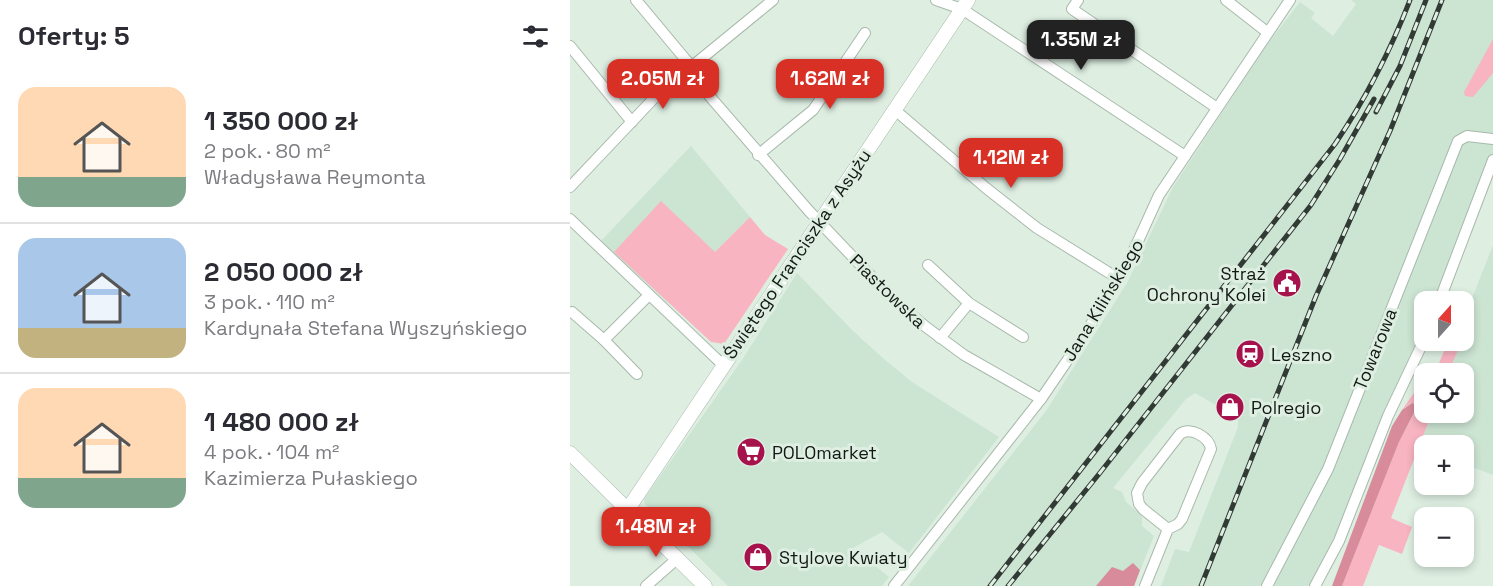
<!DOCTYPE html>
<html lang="pl">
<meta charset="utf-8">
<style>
body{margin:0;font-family:"Space Grotesk",sans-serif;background:#f7f7f7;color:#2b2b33;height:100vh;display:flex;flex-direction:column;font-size:22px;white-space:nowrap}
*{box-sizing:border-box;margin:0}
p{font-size:20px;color:#7c7c81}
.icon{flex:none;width:33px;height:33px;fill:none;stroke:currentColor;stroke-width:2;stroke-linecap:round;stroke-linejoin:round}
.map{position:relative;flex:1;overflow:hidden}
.drawer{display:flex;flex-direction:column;background:#fff;width:570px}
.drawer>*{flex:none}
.needle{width:39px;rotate:21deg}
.tools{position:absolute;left:844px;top:291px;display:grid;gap:12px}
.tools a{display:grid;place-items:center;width:60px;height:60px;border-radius:12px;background:#fff;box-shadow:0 3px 9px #0003;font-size:30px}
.price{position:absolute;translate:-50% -51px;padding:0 14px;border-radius:12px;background:#d93025;color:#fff;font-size:20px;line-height:39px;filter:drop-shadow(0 2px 3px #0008)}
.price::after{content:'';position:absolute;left:50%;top:36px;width:18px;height:14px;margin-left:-9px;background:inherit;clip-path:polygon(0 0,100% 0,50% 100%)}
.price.current{background:#222;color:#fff}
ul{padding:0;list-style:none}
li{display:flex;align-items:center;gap:18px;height:150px;padding:0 18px}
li+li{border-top:2px solid #e1e1e2}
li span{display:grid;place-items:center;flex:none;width:168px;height:120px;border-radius:18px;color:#555}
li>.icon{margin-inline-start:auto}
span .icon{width:72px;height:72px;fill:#fffc;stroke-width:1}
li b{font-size:26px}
h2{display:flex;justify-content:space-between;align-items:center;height:72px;padding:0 18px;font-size:26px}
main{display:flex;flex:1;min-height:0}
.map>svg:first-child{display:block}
.built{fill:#cce4d2}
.green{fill:#f9b4c1}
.forest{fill:#d78b9b}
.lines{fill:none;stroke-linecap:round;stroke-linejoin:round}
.minor-casing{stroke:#a8b9ac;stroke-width:12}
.tertiary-casing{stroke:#a8b9ac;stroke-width:15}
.minor{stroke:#fff;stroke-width:10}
.tertiary{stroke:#fff;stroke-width:14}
.rail-casing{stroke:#323a35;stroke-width:5}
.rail{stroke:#deefe2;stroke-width:3;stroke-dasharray:9;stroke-linecap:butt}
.labels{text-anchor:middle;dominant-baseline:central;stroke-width:6;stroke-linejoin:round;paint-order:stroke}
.street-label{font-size:18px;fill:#121814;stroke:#deefe2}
.poi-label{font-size:18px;fill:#121814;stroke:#deefe2;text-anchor:start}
</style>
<main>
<section class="drawer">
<h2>Oferty: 5<svg class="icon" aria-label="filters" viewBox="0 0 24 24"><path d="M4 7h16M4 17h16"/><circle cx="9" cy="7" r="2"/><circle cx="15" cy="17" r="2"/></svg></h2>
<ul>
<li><span style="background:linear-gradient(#ffd9b3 75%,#7fa58c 0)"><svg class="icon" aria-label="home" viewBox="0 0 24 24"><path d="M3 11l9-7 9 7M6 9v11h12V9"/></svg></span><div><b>1 350 000 zł</b><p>2 pok. · 80 m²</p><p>Władysława Reymonta</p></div></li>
<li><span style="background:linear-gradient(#a9c7e8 75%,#c2b280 0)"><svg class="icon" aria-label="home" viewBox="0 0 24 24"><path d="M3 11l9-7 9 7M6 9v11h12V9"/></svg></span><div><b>2 050 000 zł</b><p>3 pok. · 110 m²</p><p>Kardynała Stefana Wyszyńskiego</p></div></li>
<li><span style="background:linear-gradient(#ffd9b3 75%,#7fa58c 0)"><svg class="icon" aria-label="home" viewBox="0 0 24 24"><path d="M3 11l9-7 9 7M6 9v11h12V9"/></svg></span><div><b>1 480 000 zł</b><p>4 pok. · 104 m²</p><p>Kazimierza Pułaskiego</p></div></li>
</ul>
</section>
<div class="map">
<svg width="923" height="586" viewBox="0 0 923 586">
<rect width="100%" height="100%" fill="#deefe2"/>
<g class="built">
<path d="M781 0H923V160L869 301 855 302V338L745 586H591L605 549 619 552 668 427V418L625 393 616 399 543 488 552 492 556 502 572 516V526L584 536 564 586H338L476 411 557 283 603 187 698 43 730 2 745 13 741 18 763 36 786 4Z"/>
<path d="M121 146 180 217 97 302 31 241Z"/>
<path d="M923 245V475L894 464V446H855V449L849 446 862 413 894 412V374L878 373 892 341 894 340V334L904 310 899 306Z"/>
<path d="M227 273 283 331 314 359 342 382 429 437 339 553 312 532 283 548 319 577 312 586H158L75 504 74 499 172 360Z"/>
</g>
<g class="green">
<path d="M923 39V73L903 97 895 96 894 92Z"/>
<path d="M91 201 145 252 180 217 195 235 218 249 154 344 141 342 44 252Z"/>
<path d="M878 341H892L878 373H865Z"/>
<path d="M855 377V387L850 400 855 392V412L862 413 821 518 842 527 832 554 809 545 793 586H772L829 442 847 408 846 405 841 403 832 410Z"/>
</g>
<g class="forest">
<path d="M842 403 846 405V409L829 442 772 586H762L822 426 832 410Z"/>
<path d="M563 563 570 570 564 586H526L542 567 553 571Z"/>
</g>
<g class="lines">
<g class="minor-casing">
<g id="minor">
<path d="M66 0 121 66"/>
<path d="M366 0 392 9 615 156"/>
<path d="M508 0 502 9 647 108"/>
<path d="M656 0 697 32"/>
<path d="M0 46 62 122"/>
<path d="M117 70 239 211 322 298 356 327 394 355 471 399"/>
<path d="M325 110 416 188 467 228 549 279"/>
<path d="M188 155 243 110 295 33"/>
<path d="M0 187 87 95 203 0"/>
<path d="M0 219 153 365"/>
<path d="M358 265 399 303 453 337"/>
<path d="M869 302 923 160"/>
<path d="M2 312 34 340"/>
<path d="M370 338 399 303"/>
<path d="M67 374 34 340 79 295"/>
<path d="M76 586 108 558"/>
<path d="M324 586 471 399 512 339 558 263 589 195 720 0"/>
<path d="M575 586 598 529 608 524 612 519 641 449C639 437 620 426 610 434L572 483 567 493 569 504 573 509 598 529"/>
<path d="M697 586 758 469 888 141 897 136 923 139"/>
<path d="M745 586 769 541 818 416 855 338"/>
</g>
</g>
<g class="tertiary-casing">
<g id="tertiary">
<path d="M0 453 135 586"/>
<path d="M58 509 398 0"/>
</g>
</g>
<use href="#minor" class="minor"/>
<use href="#tertiary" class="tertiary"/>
<g class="rail-casing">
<g id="rail">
<path d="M806 112 830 66 856 0"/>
<path d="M420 586 765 144C796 98 820 52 840 0"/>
<path d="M438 586 529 474 741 205 770 159 804 99"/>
<path d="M631 586 746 296 820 131 872 0"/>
</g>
</g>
<use href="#rail" class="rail"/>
</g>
<defs>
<g id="civic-disc" transform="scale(1.5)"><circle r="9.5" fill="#a6124c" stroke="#deefe2"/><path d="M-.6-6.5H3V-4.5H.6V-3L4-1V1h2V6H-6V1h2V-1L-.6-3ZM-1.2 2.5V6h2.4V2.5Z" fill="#fff"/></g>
<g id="station-disc" transform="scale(1.5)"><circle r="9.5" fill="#a6124c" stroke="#deefe2"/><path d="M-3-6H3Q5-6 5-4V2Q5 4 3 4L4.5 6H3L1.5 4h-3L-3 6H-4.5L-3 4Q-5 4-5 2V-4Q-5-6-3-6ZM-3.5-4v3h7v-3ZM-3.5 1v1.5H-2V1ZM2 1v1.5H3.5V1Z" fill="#fff"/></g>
<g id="shop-disc" transform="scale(1.5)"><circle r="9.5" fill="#a6124c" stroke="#deefe2"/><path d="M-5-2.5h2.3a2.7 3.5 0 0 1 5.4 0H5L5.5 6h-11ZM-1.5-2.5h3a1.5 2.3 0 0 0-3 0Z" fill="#fff"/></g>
<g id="supermarket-disc" transform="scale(1.5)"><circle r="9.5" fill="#a6124c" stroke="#deefe2"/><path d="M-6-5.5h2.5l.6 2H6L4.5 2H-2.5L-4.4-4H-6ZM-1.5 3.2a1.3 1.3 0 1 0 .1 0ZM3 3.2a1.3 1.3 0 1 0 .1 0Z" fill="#fff"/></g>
</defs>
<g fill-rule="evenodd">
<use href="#civic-disc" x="717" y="283"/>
<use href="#station-disc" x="680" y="354"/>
<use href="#shop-disc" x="660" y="407"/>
<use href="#supermarket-disc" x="181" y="452"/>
<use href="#shop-disc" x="188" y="557"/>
</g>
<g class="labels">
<g class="street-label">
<text transform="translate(227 254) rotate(-56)">Świętego Franciszka z Asyżu</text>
<text transform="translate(318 291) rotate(44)">Piastowska</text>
<text transform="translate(533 300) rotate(-59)">Jana Kilińskiego</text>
<text transform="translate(805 349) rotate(-68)">Towarowa</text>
</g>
<g class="poi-label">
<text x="696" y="273" text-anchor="end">Straż<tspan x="696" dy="21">Ochrony Kolei</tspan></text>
<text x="701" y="354">Leszno</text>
<text x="681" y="407">Polregio</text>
<text x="202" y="452">POLOmarket</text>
<text x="209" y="557">Stylove Kwiaty</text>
</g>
</g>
</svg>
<div class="tools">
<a><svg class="needle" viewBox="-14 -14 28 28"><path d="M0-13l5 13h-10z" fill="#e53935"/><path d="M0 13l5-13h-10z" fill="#7c7c81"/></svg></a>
<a><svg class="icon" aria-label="locate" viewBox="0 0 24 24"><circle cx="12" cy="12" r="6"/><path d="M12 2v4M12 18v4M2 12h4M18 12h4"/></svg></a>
<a>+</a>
<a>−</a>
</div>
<b class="price current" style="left:511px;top:71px">1.35M zł</b>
<b class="price" style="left:93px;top:110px">2.05M zł</b>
<b class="price" style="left:260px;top:110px">1.62M zł</b>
<b class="price" style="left:441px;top:189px">1.12M zł</b>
<b class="price" style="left:86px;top:558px">1.48M zł</b>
</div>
</main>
